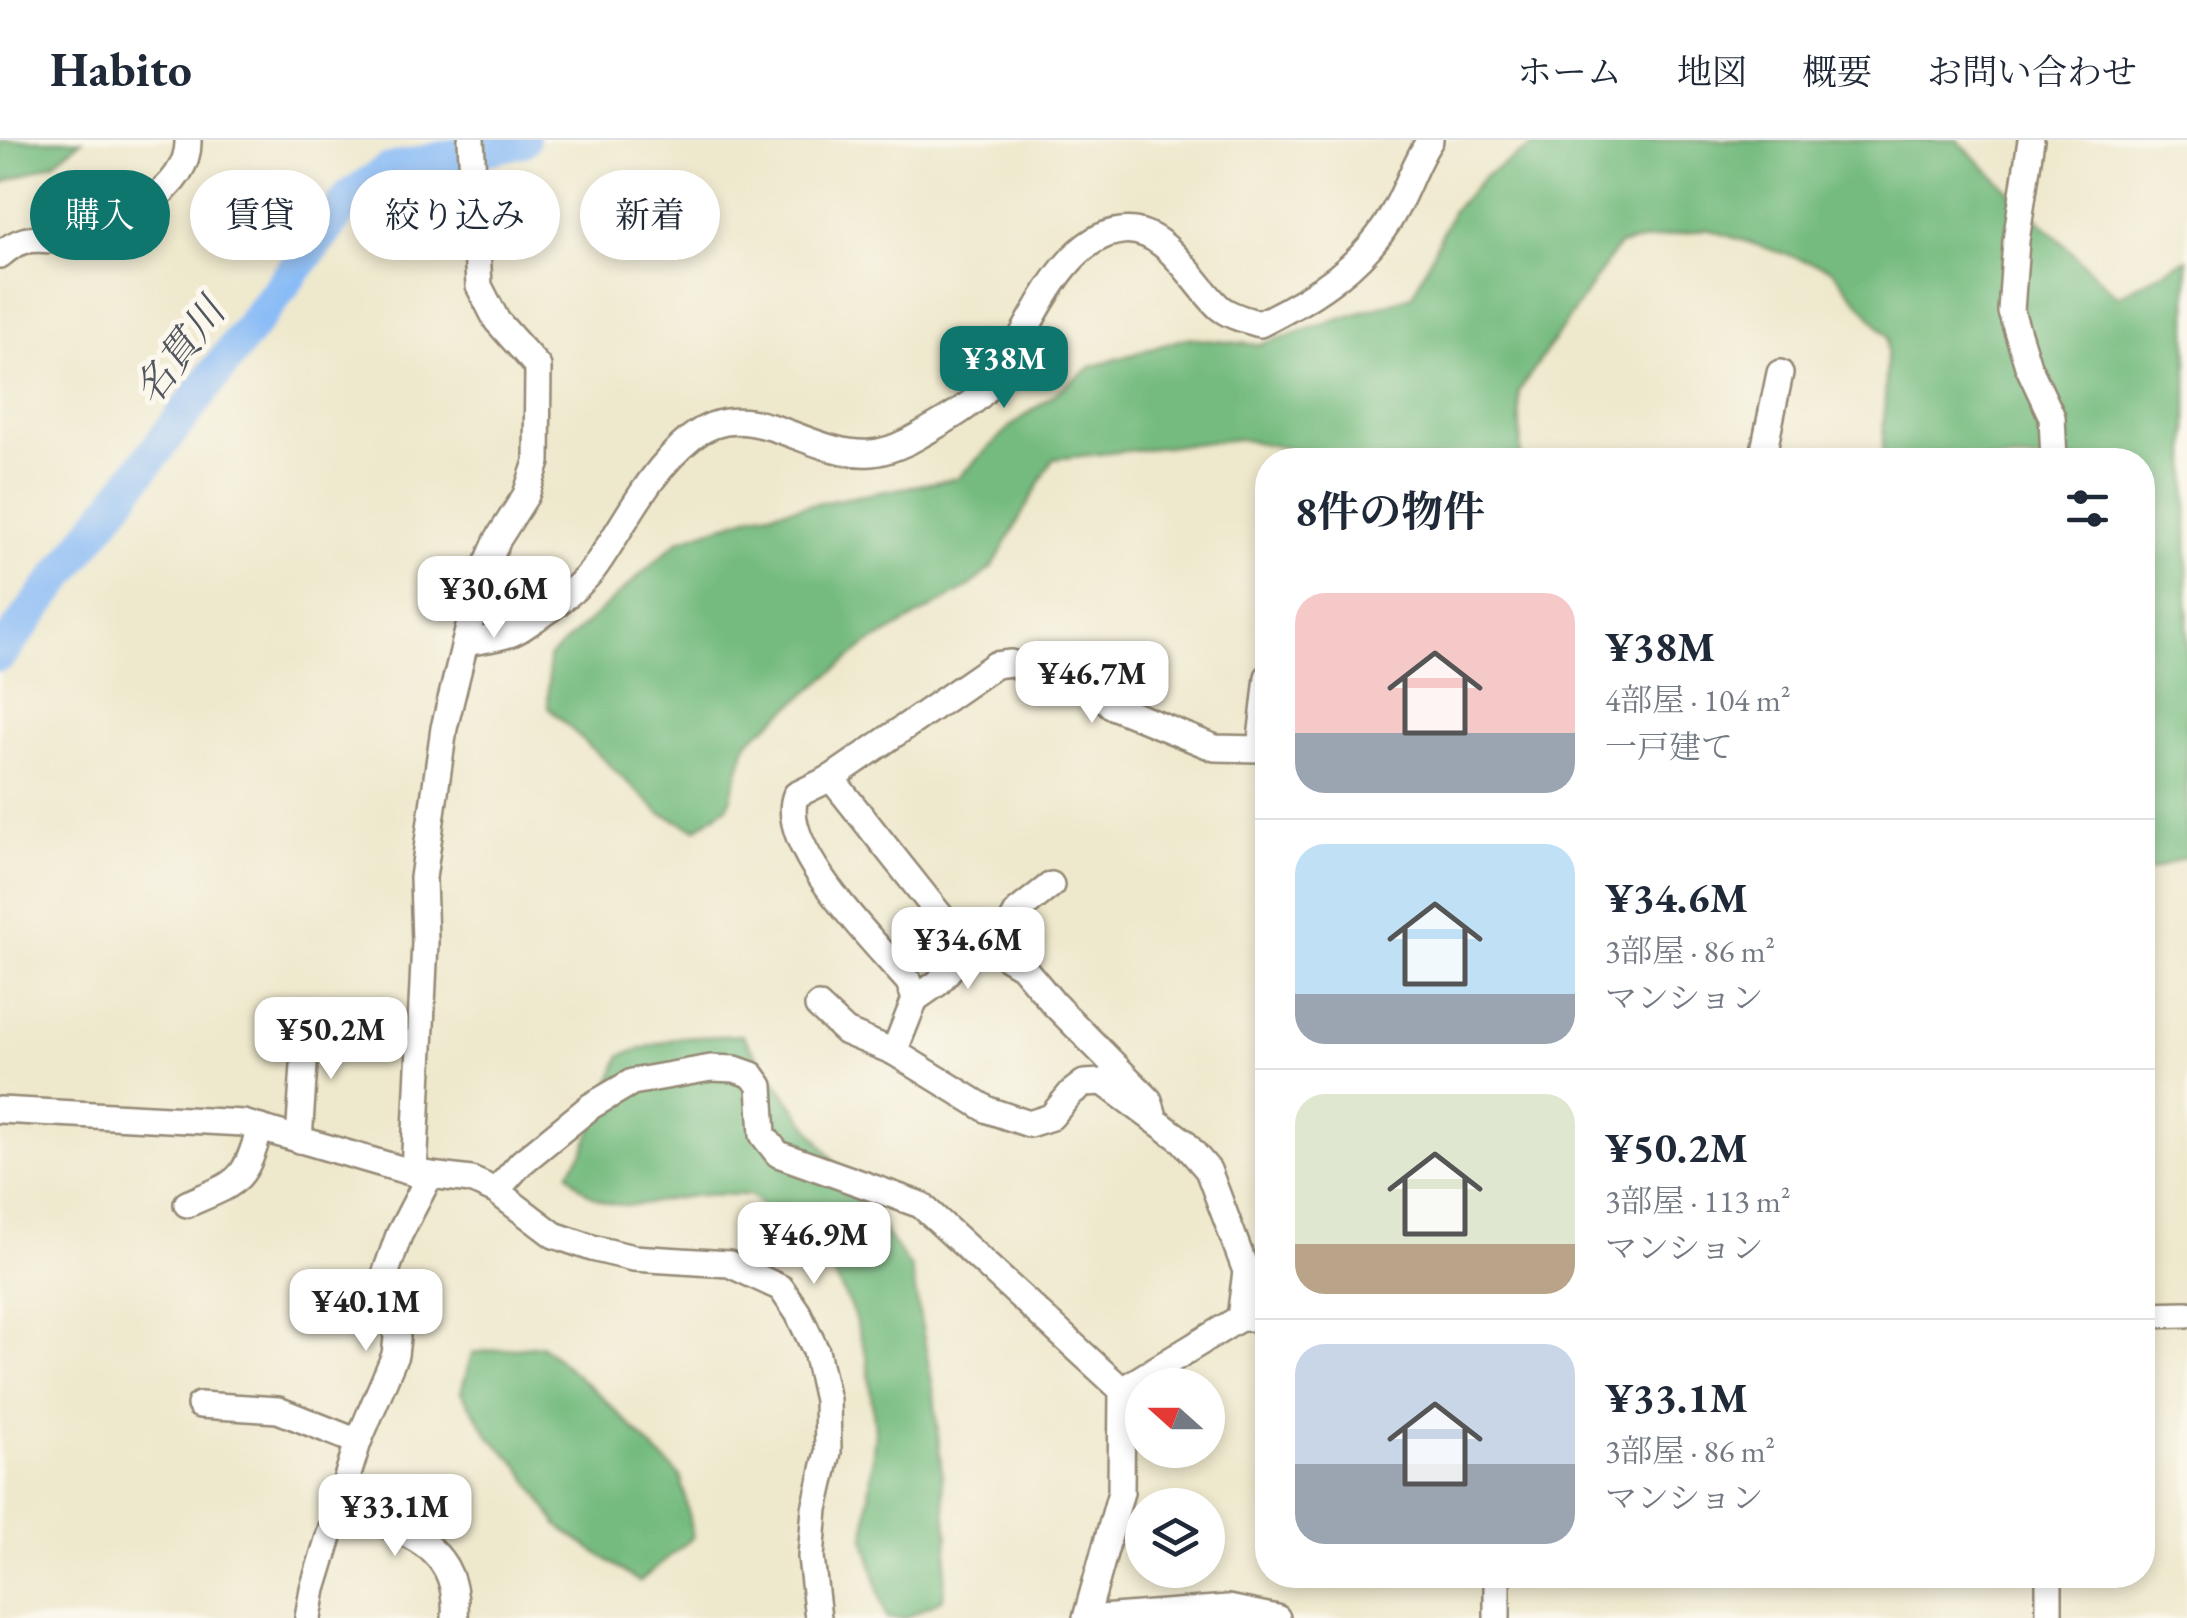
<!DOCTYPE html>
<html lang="ja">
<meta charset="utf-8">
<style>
body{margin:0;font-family:"EB Garamond","Noto Serif JP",serif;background:#f2f2f3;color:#1f2937;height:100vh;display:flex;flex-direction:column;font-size:38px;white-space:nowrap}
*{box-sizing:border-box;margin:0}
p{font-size:32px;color:#747a83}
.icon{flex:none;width:55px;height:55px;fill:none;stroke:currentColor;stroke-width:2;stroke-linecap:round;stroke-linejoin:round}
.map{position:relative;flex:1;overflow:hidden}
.drawer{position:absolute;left:1255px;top:308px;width:900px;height:1140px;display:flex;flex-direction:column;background:#fff;border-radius:40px;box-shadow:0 5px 15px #0003}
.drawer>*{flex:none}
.top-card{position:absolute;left:30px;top:30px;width:950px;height:90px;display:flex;gap:20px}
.needle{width:65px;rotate:291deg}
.buttons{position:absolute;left:1125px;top:1228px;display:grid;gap:20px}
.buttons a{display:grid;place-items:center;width:100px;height:100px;border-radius:50%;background:#fff;box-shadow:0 5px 15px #0003;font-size:50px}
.price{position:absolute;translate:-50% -85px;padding:0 22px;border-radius:20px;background:#fff;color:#222;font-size:32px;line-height:65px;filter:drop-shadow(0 2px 5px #0008)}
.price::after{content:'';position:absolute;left:50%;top:60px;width:30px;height:22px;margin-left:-15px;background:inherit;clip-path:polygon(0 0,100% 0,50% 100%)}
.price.on{background:#0f766e;color:#fff}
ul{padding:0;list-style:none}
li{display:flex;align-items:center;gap:30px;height:250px;padding:0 40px}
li+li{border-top:2px solid #e0e1e3}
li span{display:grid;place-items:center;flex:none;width:280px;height:200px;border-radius:30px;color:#555}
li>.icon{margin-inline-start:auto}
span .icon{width:120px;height:120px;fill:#fffc;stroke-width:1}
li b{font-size:42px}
h2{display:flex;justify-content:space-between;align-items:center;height:120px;padding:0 40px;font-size:42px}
.tag{padding:0 35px;border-radius:45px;background:#fff;box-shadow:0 5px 15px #0003;font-size:35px;line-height:90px}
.tag.on{background:#0f766e;color:#fff}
header{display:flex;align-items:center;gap:60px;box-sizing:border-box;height:140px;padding:0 50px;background:#fff;border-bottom:2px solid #e0e1e3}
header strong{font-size:48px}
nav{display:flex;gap:55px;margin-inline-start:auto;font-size:35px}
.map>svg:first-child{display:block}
.forest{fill:#74bb7f;stroke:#58724e;stroke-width:2.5}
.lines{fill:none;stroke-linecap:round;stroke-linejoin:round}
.river{stroke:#89bbf6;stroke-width:35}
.street-casing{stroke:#948975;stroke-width:30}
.street{stroke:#fff;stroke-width:25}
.labels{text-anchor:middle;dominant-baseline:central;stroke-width:10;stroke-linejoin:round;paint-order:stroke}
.water-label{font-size:40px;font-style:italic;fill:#52565f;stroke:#fbf7ec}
</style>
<header>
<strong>Habito</strong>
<nav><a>ホーム</a><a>地図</a><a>概要</a><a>お問い合わせ</a></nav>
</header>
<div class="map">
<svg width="2187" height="1478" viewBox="0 0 2187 1478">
<rect width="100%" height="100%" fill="#fbf7ec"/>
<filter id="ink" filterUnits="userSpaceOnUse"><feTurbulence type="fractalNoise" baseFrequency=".01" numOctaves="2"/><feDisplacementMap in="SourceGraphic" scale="20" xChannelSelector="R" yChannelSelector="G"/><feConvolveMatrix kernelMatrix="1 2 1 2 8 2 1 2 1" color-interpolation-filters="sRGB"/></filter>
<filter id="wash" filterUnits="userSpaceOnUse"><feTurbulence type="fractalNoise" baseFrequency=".0048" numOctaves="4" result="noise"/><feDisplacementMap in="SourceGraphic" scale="40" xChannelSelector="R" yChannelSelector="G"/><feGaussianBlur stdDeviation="2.25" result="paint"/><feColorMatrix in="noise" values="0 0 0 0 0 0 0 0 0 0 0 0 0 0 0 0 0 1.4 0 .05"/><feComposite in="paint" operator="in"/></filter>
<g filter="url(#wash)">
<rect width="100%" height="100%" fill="#eee8cc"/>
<g class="forest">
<path d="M0 0H82L54 23 0 44Z"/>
<path d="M1542 0H1957L2117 156 2187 119V717L2143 733 2142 320H1882L1888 197 1831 129 1707 89 1619 105 1519 251 1521 320H1336L1327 315 1238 299 1053 319 993 426 970 446 865 506 747 602 728 666 696 689 660 673 548 567 549 517 679 400 754 375 958 338 1010 287 1091 227 1186 198 1259 205 1412 156 1452 72 1485 36Z"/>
<path d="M742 895 911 1128 934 1254 948 1398 943 1459 906 1478H886L865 1400 875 1290 867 1218 852 1170 831 1129 751 1055C735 1055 719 1054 704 1055 649 1058 608 1086 568 1033L584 1010 621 915 677 898Z"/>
<path d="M541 1205 600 1255 681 1337 693 1397 639 1442 558 1386 520 1327 491 1298 461 1252 472 1213Z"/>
</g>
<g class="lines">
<path class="river" d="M0 514 351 56 388 31 522 0"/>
</g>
</g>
<g filter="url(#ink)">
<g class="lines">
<g class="street-casing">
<g id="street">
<path d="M2031 0 2016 101 2011 171 2028 226 2052 277 2054 320"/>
<path d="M0 115C31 88 43 106 74 97 116 86 190 50 188 0"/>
<path d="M1762 320 1780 233"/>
<path d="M465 503C479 500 495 499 509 494 518 492 527 484 535 479 556 465 583 445 597 424 628 379 648 333 691 298 749 251 808 318 871 313 887 312 907 303 920 295 946 280 973 266 993 242 1028 199 1058 98 1121 91 1165 85 1192 142 1219 167 1229 176 1247 180 1260 184 1313 158 1367 124 1395 70 1408 47 1415 22 1430 0"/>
<path d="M831 638 995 525 1011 523 1038 534 1069 530 1084 538 1112 566 1215 608 1260 609 1268 537"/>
<path d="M996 811 1018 771 1051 745"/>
<path d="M915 859 938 843 976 798"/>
<path d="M818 866 846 892 894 912 988 970 1029 984 1051 977 1071 953 1084 943 1103 942 1183 1001 1208 1030 1246 1131 1240 1178"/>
<path d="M894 912 915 859 909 842C878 806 775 705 796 655L831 638 943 779 1022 826 1054 864 1149 960 1155 980"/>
<path d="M0 970 243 983 414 1033 471 1040 496 1051 554 1095 592 1108 633 1118 729 1124 781 1148 798 1173 816 1211 827 1260 828 1312 815 1369 811 1417 818 1478"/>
<path d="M299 1000 307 880"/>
<path d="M414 1033 425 802 423 738 444 588 481 438 498 399 526 355 537 322 538 227 497 181 479 146 471 0"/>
<path d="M496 1051 521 1023 591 966 632 942 711 928 735 929 752 935 760 946 763 995 778 1014 921 1065 1122 1250 1121 1352 1086 1478"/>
<path d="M187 1064C238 1042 244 1044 260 988"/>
<path d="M2142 1175 2187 1174"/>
<path d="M1122 1250 1240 1178H1268"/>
<path d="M200 1265 278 1270 358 1302 395 1215 397 1198 386 1132 399 1095 430 1035"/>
<path d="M338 1367C398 1391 460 1399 455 1478"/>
<path d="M308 1478 313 1449 358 1302"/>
<path d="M1101 1478 1228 1468 1277 1478"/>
<path d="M1497 1478V1435"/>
<path d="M2049 1478V1435"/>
</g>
</g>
<use href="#street" class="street"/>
</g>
</g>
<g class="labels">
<g class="water-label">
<text transform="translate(179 211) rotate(-53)">名貫川</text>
</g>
</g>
</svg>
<div class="buttons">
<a><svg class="needle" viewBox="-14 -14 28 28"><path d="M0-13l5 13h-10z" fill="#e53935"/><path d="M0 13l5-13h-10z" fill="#747a83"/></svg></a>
<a><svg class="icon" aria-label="layers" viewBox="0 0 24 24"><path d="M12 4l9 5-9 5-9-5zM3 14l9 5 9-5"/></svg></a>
</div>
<b class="price on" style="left:1004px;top:271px">¥38M</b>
<b class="price" style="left:494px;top:501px">¥30.6M</b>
<b class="price" style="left:1092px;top:586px">¥46.7M</b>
<b class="price" style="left:968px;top:852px">¥34.6M</b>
<b class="price" style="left:331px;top:942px">¥50.2M</b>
<b class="price" style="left:814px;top:1147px">¥46.9M</b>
<b class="price" style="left:366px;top:1214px">¥40.1M</b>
<b class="price" style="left:395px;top:1419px">¥33.1M</b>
<div class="top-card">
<a class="tag on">購入</a>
<a class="tag">賃貸</a>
<a class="tag">絞り込み</a>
<a class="tag">新着</a>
</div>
<section class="drawer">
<h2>8件の物件<svg class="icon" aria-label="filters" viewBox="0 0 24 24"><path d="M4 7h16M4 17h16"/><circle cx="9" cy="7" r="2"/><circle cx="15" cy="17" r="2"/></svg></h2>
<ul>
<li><span style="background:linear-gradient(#f6c9c9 70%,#9aa5b1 0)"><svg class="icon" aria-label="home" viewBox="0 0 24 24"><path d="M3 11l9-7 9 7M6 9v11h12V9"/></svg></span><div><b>¥38M</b><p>4部屋 · 104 m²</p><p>一戸建て</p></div></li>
<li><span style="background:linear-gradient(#bfe0f5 75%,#9aa5b1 0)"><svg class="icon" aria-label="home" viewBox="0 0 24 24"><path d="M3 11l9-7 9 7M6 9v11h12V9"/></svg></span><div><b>¥34.6M</b><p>3部屋 · 86 m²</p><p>マンション</p></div></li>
<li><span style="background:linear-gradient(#dfe7d0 75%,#b9a48a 0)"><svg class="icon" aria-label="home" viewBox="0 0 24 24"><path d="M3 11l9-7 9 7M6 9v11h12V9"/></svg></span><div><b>¥50.2M</b><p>3部屋 · 113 m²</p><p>マンション</p></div></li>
<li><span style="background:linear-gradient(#c9d6e8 60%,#9aa5b1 0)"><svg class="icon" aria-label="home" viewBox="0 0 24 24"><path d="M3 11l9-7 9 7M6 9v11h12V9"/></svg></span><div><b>¥33.1M</b><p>3部屋 · 86 m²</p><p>マンション</p></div></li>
</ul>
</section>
</div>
